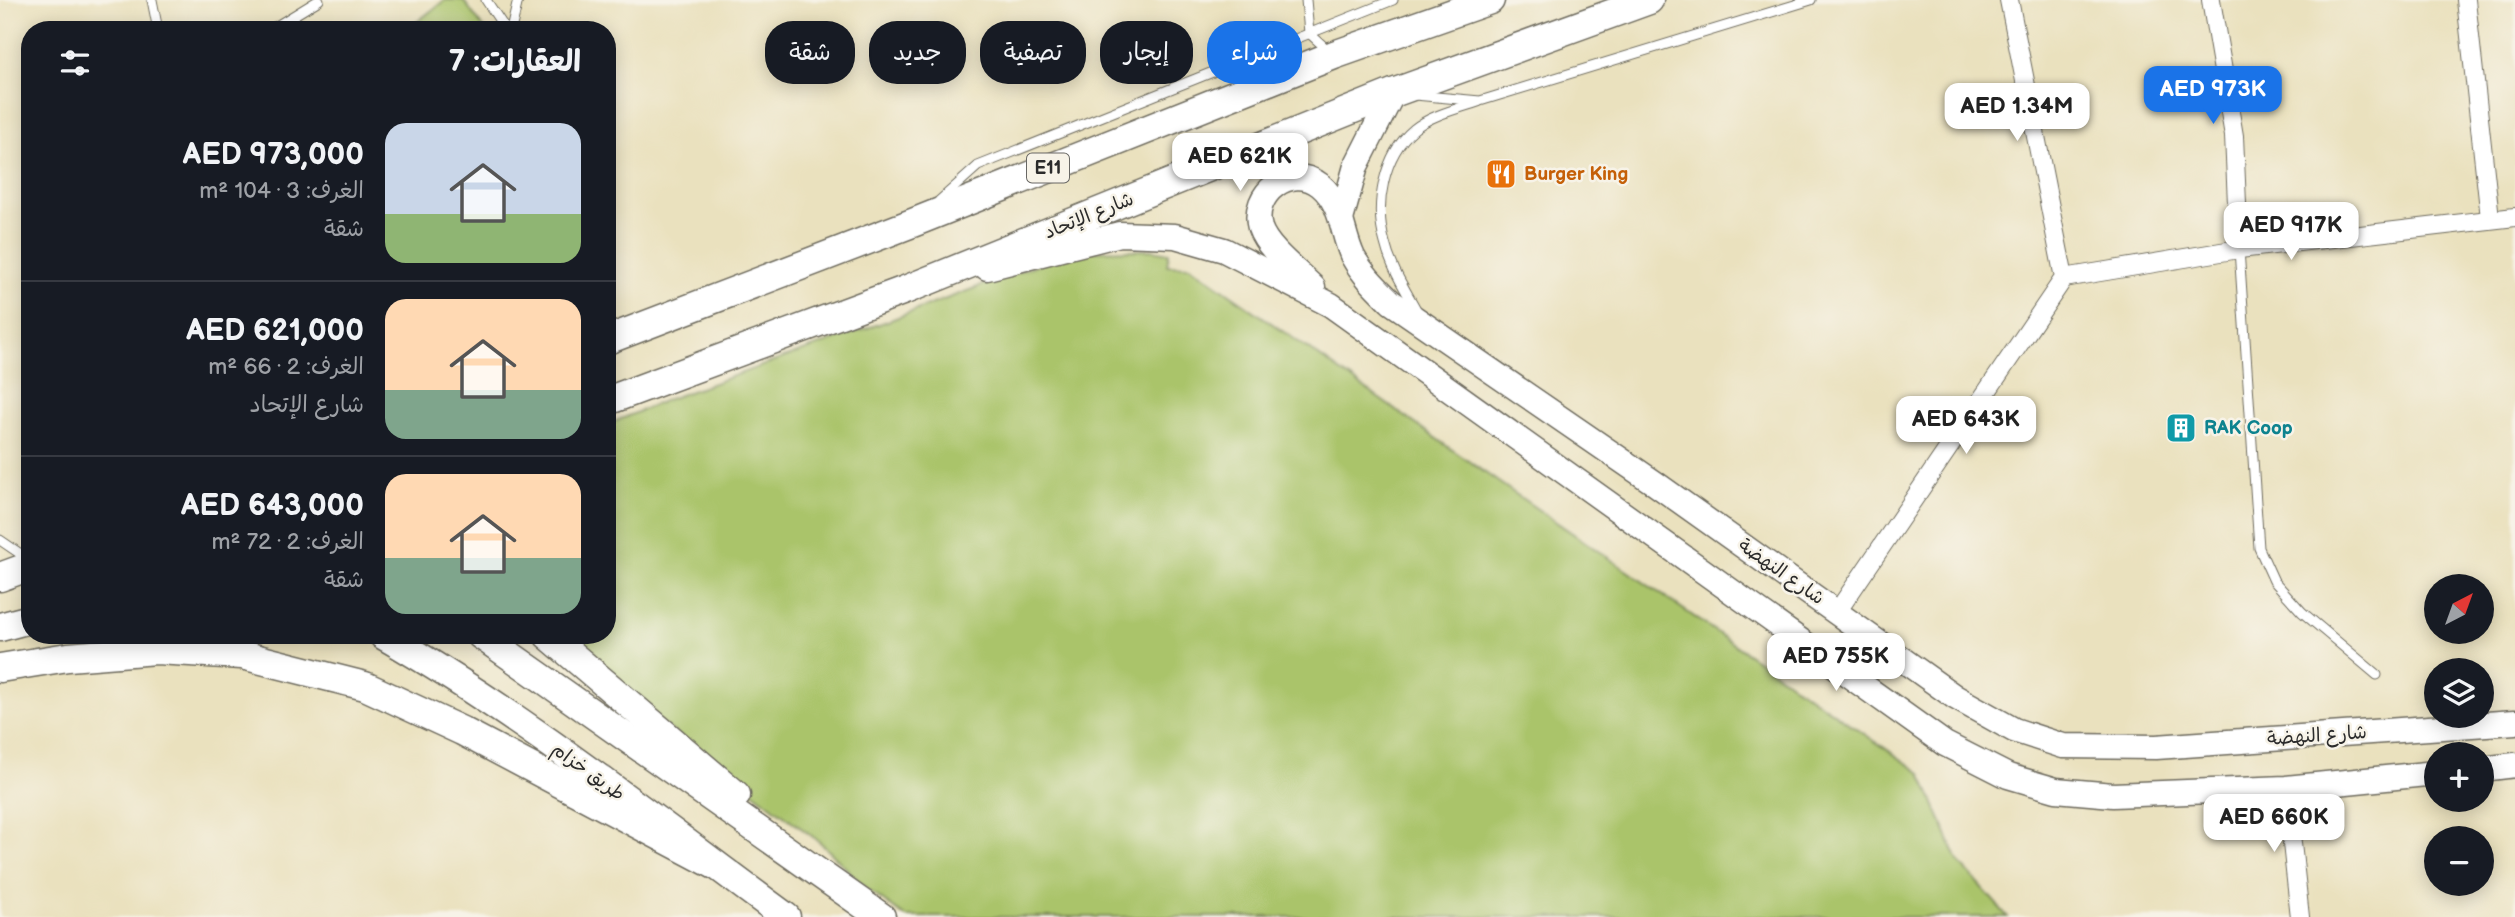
<!DOCTYPE html>
<html lang="ar">
<meta charset="utf-8">
<style>
body{margin:0;font-family:"Balsamiq Sans","Playpen Sans Arabic",sans-serif;background:#242831;color:#f1f3f6;direction:rtl;height:100vh;display:flex;flex-direction:column;font-size:26px;white-space:nowrap}
*{box-sizing:border-box;margin:0}
p{font-size:23px;color:#9ea1a6}
.icon{flex:none;width:38px;height:38px;fill:none;stroke:currentColor;stroke-width:2;stroke-linecap:round;stroke-linejoin:round}
.map{position:relative;flex:1;overflow:hidden;direction:ltr}
.drawer{position:absolute;left:21px;top:21px;width:595px;height:623px;display:flex;flex-direction:column;background:#171b24;border-radius:28px;box-shadow:0 4px 18px #0003;direction:rtl}
.drawer>*{flex:none}
.hud{position:absolute;left:637px;top:21px;width:665px;height:63px;direction:rtl;display:flex;gap:14px}
.needle{width:46px;rotate:41deg}
.tools{position:absolute;left:2424px;top:574px;display:grid;gap:14px}
.tools a{display:grid;place-items:center;width:70px;height:70px;border-radius:50%;background:#171b24;box-shadow:0 4px 18px #0003;font-size:35px}
.price{position:absolute;translate:-50% -60px;padding:0 16px;border-radius:14px;background:#fff;color:#222;font-size:23px;line-height:46px;filter:drop-shadow(0 2px 4px #0008)}
.price::after{content:'';position:absolute;left:50%;top:42px;width:21px;height:16px;margin-left:-10px;background:inherit;clip-path:polygon(0 0,100% 0,50% 100%)}
.price.selected{background:#1a73e8;color:#fff}
ul{padding:0;list-style:none}
li{display:flex;align-items:center;gap:21px;height:175px;padding:0 35px}
li+li{border-top:2px solid #363941}
li span{display:grid;place-items:center;flex:none;width:196px;height:140px;border-radius:21px;color:#555}
li>.icon{margin-inline-start:auto}
span .icon{width:84px;height:84px;fill:#fffc;stroke-width:1}
li b{font-size:30px}
h2{display:flex;justify-content:space-between;align-items:center;height:84px;padding:0 35px;font-size:30px}
.tag{padding:0 24px;border-radius:28px;background:#171b24;box-shadow:0 4px 18px #0003;font-size:24px;line-height:63px}
.tag.selected{background:#1a73e8;color:#fff}
.map>svg:first-child{display:block}
.green{fill:#aac46a;stroke:#6a784a;stroke-width:2}
.lines{fill:none;stroke-linecap:round;stroke-linejoin:round}
.service-casing{stroke:#6e6b5e;stroke-width:11}
.minor-casing{stroke:#6e6b5e;stroke-width:20}
.secondary-casing{stroke:#6e6b5e;stroke-width:27}
.primary-casing{stroke:#6e6b5e;stroke-width:31}
.trunk-casing{stroke:#6e6b5e;stroke-width:31}
.service{stroke:#fff;stroke-width:9}
.minor{stroke:#fff;stroke-width:18}
.secondary{stroke:#fff;stroke-width:24}
.primary{stroke:#fff;stroke-width:28}
.trunk{stroke:#fff;stroke-width:28}
.labels{text-anchor:middle;dominant-baseline:central;stroke-width:5;stroke-linejoin:round;paint-order:stroke}
.shield{fill:#f7f3e8;stroke:#686764;stroke-width:2}
.shield-label{font-size:18px;font-weight:bold;fill:#2b2b2b}
.food-label{font-size:19px;font-weight:bold;fill:#c56008;stroke:#f7f3e8;text-anchor:start}
.street-label{font-size:19px;fill:#2b2b2b;stroke:#f7f3e8}
.culture-label{font-size:19px;font-weight:bold;fill:#0d838f;stroke:#f7f3e8;text-anchor:start}
</style>
<div class="map">
<svg width="2515" height="917" viewBox="0 0 2515 917">
<rect width="100%" height="100%" fill="#f7f3e8"/>
<filter id="ink" filterUnits="userSpaceOnUse"><feTurbulence type="fractalNoise" baseFrequency=".0143" numOctaves="2"/><feDisplacementMap in="SourceGraphic" scale="14" xChannelSelector="R" yChannelSelector="G"/><feConvolveMatrix kernelMatrix="1 2 1 2 8 2 1 2 1" color-interpolation-filters="sRGB"/></filter>
<filter id="wash" filterUnits="userSpaceOnUse"><feTurbulence type="fractalNoise" baseFrequency=".00686" numOctaves="4" result="noise"/><feDisplacementMap in="SourceGraphic" scale="28" xChannelSelector="R" yChannelSelector="G"/><feGaussianBlur stdDeviation="1.57" result="paint"/><feColorMatrix in="noise" values="0 0 0 0 0 0 0 0 0 0 0 0 0 0 0 0 0 1.4 0 .05"/><feComposite in="paint" operator="in"/></filter>
<g filter="url(#wash)">
<rect width="100%" height="100%" fill="#eae1be"/>
<g class="green">
<path d="M445 0H463L485 30H370L413 25Z"/>
<path d="M1152 250 1169 253 1167 265 1190 266 1514 493 1921 773 1958 861 2008 917H906L868 890 821 843 545 635H607V425L666 400 893 319 1073 251Z"/>
</g>
</g>
<g filter="url(#ink)">
<g class="lines">
<g class="service-casing">
<g id="service">
<path d="M152 0 158 30"/>
<path d="M486 0 506 30"/>
<path d="M1306 0 1309 33 1330 52"/>
<path d="M270 30 319 0"/>
<path d="M511 30 518 0"/>
<path d="M1415 95 1480 101 1811 0"/>
<path d="M939 201 978 166 1393 0"/>
<path d="M2239 249 2259 548 2274 581 2302 612 2377 675"/>
<path d="M1417 311C1405 289 1391 268 1385 243 1374 206 1383 155 1414 129 1431 115 1457 109 1478 102"/>
<path d="M0 540 28 559"/>
</g>
</g>
<g class="minor-casing">
<g id="minor">
<path d="M2211 0 2234 136 2239 249"/>
<path d="M2466 0 2490 218"/>
<path d="M2064 278 2239 249 2515 217"/>
<path d="M1837 612 2064 278 2009 0"/>
<path d="M2286 788 2300 917"/>
</g>
</g>
<g class="secondary-casing">
<g id="secondary">
<path d="M1342 216 1356 166 1393 93"/>
<path d="M987 268 1120 234 1175 236 1224 250 1331 305 1945 744 2008 776 2056 790 2113 795 2286 788 2436 773"/>
<path d="M1313 287C1297 271 1267 249 1260 228 1250 194 1291 162 1320 185 1343 204 1341 232 1353 257 1363 275 1377 288 1391 302L1656 484 1955 697 2014 730 2063 746 2156 747 2515 722"/>
<path d="M2482 769 2515 765"/>
</g>
</g>
<g class="primary-casing">
<g id="primary">
<path d="M607 340 915 222 1334 55 1490 0"/>
<path d="M607 401 905 290 1393 93 1649 0"/>
<path d="M383 635C525 717 654 820 786 917"/>
<path d="M481 635 881 917"/>
<path d="M548 635 736 795"/>
</g>
</g>
<g class="trunk-casing">
<g id="trunk">
<path d="M0 577 30 566"/>
<path d="M0 627 30 619"/>
<path d="M0 668 68 657 156 650 242 655 365 686 462 731 715 865"/>
</g>
</g>
<use href="#service" class="service"/>
<use href="#minor" class="minor"/>
<use href="#secondary" class="secondary"/>
<use href="#primary" class="primary"/>
<use href="#trunk" class="trunk"/>
</g>
</g>
<defs>
<g id="restaurant-square" transform="scale(1.575)"><rect x="-9" y="-9" width="18" height="18" rx="4" fill="#e8710a" stroke="#f7f3e8"/><path d="M-5-6h1v4h1v-4h1v4h1v-4h1v5L-1.5 .5V6h-2V.5L-5-1ZM5-6V6H3V1.5H1.5Q1.5-4 5-6Z" fill="#fff"/></g>
<g id="building-square" transform="scale(1.575)"><rect x="-9" y="-9" width="18" height="18" rx="4" fill="#0f9aa8" stroke="#f7f3e8"/><path d="M-4-6H4V6H1V3H-1V6H-4ZM-2.5-4.3h1.7v1.8h-1.7ZM.8-4.3h1.7v1.8H.8ZM-2.5-1h1.7V.8h-1.7ZM.8-1h1.7V.8H.8Z" fill="#fff"/></g>
</defs>
<g fill-rule="evenodd">
<use href="#restaurant-square" x="1501" y="174"/>
<use href="#building-square" x="2181" y="428"/>
</g>
<g class="labels">
<rect class="shield" x="1027" y="153.5" width="42" height="29" rx="5"/>
<g class="shield-label">
<text x="1048" y="168">E11</text>
</g>
<g class="food-label">
<text x="1524" y="174">Burger King</text>
</g>
<g class="street-label">
<text transform="translate(1089 216) rotate(-22)">شارع الإتحاد</text>
<text transform="translate(1781 572) rotate(35)">شارع النهضة</text>
<text transform="translate(2317 736) rotate(-4)">شارع النهضة</text>
<text transform="translate(588 772) rotate(36)">طريق خزام</text>
</g>
<g class="culture-label">
<text x="2204" y="428">RAK Coop</text>
</g>
</g>
</svg>
<div class="tools">
<a><svg class="needle" viewBox="-14 -14 28 28"><path d="M0-13l5 13h-10z" fill="#e53935"/><path d="M0 13l5-13h-10z" fill="#9ea1a6"/></svg></a>
<a><svg class="icon" aria-label="layers" viewBox="0 0 24 24"><path d="M12 4l9 5-9 5-9-5zM3 14l9 5 9-5"/></svg></a>
<a>+</a>
<a>−</a>
</div>
<b class="price selected" style="left:2213px;top:126px">AED 973K</b>
<b class="price" style="left:2017px;top:143px">AED 1.34M</b>
<b class="price" style="left:1240px;top:193px">AED 621K</b>
<b class="price" style="left:2291px;top:262px">AED 917K</b>
<b class="price" style="left:1966px;top:456px">AED 643K</b>
<b class="price" style="left:1836px;top:693px">AED 755K</b>
<b class="price" style="left:2274px;top:854px">AED 660K</b>
<div class="hud">
<a class="tag selected">شراء</a>
<a class="tag">إيجار</a>
<a class="tag">تصفية</a>
<a class="tag">جديد</a>
<a class="tag">شقة</a>
</div>
<section class="drawer">
<h2>العقارات: 7<svg class="icon" aria-label="filters" viewBox="0 0 24 24"><path d="M4 7h16M4 17h16"/><circle cx="9" cy="7" r="2"/><circle cx="15" cy="17" r="2"/></svg></h2>
<ul>
<li><span style="background:linear-gradient(#c9d6e8 65%,#8fb573 0)"><svg class="icon" aria-label="home" viewBox="0 0 24 24"><path d="M3 11l9-7 9 7M6 9v11h12V9"/></svg></span><div><b>AED 973,000</b><p>الغرف: 3 · 104 m²</p><p>شقة</p></div></li>
<li><span style="background:linear-gradient(#ffd9b3 65%,#7fa58c 0)"><svg class="icon" aria-label="home" viewBox="0 0 24 24"><path d="M3 11l9-7 9 7M6 9v11h12V9"/></svg></span><div><b>AED 621,000</b><p>الغرف: 2 · 66 m²</p><p>شارع الإتحاد</p></div></li>
<li><span style="background:linear-gradient(#ffd9b3 60%,#7fa58c 0)"><svg class="icon" aria-label="home" viewBox="0 0 24 24"><path d="M3 11l9-7 9 7M6 9v11h12V9"/></svg></span><div><b>AED 643,000</b><p>الغرف: 2 · 72 m²</p><p>شقة</p></div></li>
</ul>
</section>
</div>
